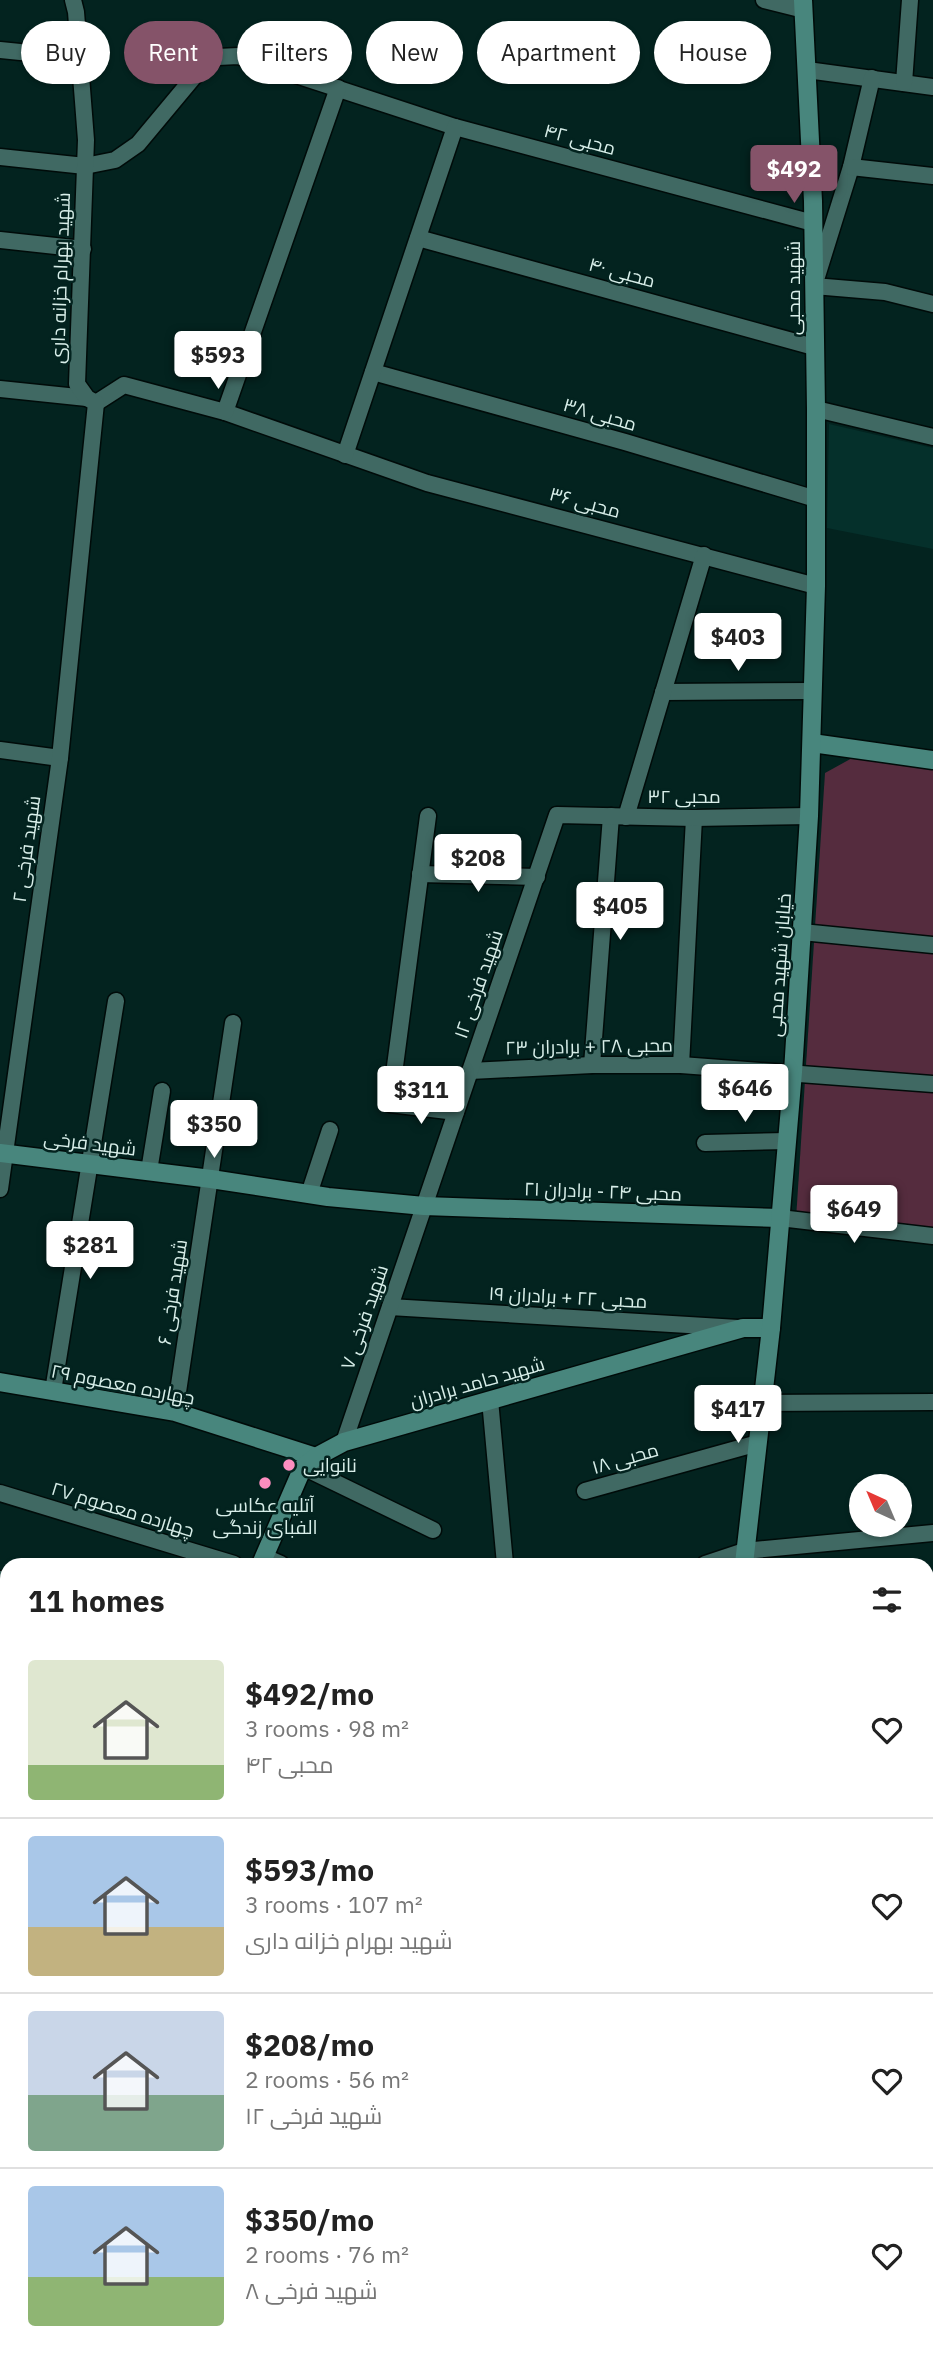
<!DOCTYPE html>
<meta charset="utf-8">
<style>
body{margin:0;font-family:"IBM Plex Sans",Cairo,sans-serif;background:#f6f6f6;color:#222;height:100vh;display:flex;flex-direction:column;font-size:26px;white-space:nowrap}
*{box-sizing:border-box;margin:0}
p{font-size:23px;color:#767676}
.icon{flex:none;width:38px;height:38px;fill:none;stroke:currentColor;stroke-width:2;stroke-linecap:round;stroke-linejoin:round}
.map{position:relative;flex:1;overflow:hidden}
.details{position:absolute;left:0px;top:1558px;width:934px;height:800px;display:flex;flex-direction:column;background:#fff;border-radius:21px 21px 0 0;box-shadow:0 2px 5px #0004}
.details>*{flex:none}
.top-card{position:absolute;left:21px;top:21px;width:892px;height:63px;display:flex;gap:14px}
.needle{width:46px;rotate:316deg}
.tools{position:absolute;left:849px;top:1474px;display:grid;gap:14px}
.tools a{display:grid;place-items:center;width:63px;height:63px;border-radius:50%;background:#fff;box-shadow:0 2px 5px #0004;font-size:35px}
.price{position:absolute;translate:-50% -60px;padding:0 16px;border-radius:7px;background:#fff;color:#222;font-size:23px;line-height:46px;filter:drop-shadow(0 2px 4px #0008)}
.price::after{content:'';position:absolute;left:50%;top:42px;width:21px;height:16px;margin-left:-10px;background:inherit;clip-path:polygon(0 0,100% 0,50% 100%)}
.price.current{background:#855369;color:#fff}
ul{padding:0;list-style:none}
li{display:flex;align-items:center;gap:21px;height:175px;padding:0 28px}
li+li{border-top:2px solid #e0e0e0}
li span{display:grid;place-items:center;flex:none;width:196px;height:140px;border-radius:7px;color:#555}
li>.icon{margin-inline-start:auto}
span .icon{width:84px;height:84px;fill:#fffc;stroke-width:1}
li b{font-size:30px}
h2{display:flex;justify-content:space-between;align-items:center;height:84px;padding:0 28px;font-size:30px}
.chip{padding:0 24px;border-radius:32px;background:#fff;box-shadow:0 2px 5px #0004;font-size:24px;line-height:63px}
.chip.current{background:#855369;color:#fff}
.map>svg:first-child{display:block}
.built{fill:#05302b}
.green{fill:#552c3e}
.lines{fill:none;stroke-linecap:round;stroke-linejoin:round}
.street-casing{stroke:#000b09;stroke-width:19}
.secondary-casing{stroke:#000b09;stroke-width:21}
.street{stroke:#406963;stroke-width:16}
.secondary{stroke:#48867d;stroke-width:18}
.poi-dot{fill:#fd8ec0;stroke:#03231f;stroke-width:2.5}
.labels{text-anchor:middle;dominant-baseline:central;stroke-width:5;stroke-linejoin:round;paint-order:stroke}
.street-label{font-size:19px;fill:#d8eee9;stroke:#03231f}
.poi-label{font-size:19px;fill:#d8eee9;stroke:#03231f;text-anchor:start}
</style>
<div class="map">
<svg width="933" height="2357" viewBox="0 0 933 2357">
<rect width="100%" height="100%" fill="#03231f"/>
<path class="built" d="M829 424 933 448V549L827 528Z"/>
<path class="green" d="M854 757 933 769V1227L796 1219 825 773Z"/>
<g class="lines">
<g class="street-casing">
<g id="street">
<path d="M764 0 804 10"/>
<path d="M0 50 80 58"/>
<path d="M807 70 933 87"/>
<path d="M872 78 851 167 814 286 885 292 933 304"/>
<path d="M904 83 910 0"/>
<path d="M0 157 85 166 115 160 138 144 203 66 218 57 238 56 455 127 813 223"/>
<path d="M851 167 933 176"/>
<path d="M418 238 814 347"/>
<path d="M0 240 83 249"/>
<path d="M373 372 625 442 816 499"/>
<path d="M0 389 87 398"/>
<path d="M96 403 124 385 225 412 427 483 816 586"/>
<path d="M816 409 933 437"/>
<path d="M225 412 338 88"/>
<path d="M345 455 455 127"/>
<path d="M663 692 812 691"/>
<path d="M0 750 60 758"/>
<path d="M428 816 390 1104 456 1112"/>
<path d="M626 817 704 555"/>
<path d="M420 874 537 877"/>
<path d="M802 932 933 945"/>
<path d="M592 1065 611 816"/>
<path d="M681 1065 694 818"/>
<path d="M470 1071 592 1065H681L933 1084"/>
<path d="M705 1143 787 1141"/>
<path d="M149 1171 162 1091"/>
<path d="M0 1189 60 758 96 403 87 398 77 384 86 140 76 12 73 0"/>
<path d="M309 1194 330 1130"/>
<path d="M780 1218 933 1236"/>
<path d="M390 1307 738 1328"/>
<path d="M53 1391 116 1001"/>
<path d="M490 1400 505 1564"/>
<path d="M762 1403 933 1402"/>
<path d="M175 1412 233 1023"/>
<path d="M344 1442 557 815 694 818 809 816"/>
<path d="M303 1467 433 1530"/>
<path d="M585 1491 758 1443"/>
<path d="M0 1493 234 1564"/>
<path d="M265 1557 281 1564"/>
<path d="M705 1564 744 1551 933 1533"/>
<path d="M0 1579 7 1583"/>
<path d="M928 1628 933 1627"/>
<path d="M928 1688 933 1687"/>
<path d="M0 1728 7 1736"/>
<path d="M928 1782 933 1781"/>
<path d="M0 1890 7 1897"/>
<path d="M928 1905H933"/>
<path d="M0 2166 7 2172"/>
<path d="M928 2184 933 2183"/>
<path d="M928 2242 933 2241"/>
<path d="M928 2300 933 2299"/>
<path d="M312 2350 316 2357"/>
<path d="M397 2350 401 2357"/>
<path d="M428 2357 444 2350"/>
<path d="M819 2357 835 2350"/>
</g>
</g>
<g class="secondary-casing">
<g id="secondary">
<path d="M812 743 933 760"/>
<path d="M0 1153 211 1179 328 1197 424 1206 780 1218"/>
<path d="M0 1382 175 1412 316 1457"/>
<path d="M261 1564 303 1467 316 1457 344 1442 743 1328H771"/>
<path d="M744 1564 771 1328 793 1072 809 816 816 586V409L813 201 803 0"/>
<path d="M0 2020 7 2009"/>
<path d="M845 2350 846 2357"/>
<path d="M124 2357 136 2350"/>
</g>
</g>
<use href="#street" class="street"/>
<use href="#secondary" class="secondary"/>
</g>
<g class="poi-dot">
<circle cx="289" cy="1465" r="7"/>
<circle cx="265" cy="1483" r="7"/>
</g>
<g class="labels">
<g class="street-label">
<text transform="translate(580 139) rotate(15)">محبی ۴۲</text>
<text transform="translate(622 272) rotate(15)">محبی ۴۰</text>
<text transform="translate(60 278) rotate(-88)">شهید بهرام خزانه داری</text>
<text transform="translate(793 288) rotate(-90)">شهید محبی</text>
<text transform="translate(600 414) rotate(16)">محبی ۳۸</text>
<text transform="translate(585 502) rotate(15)">محبی ۳۶</text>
<text x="684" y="796">محبی ۳۲</text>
<text transform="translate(26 849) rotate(-82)">شهید فرخی ۲</text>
<text transform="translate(779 965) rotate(-86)">خیابان شهید محبی</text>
<text transform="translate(478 984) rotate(-71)">شهید فرخی ۱۲</text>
<text transform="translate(589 1046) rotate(-1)">محبی ۲۸ + برادران ۲۳</text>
<text transform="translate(90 1143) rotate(7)">شهید فرخی</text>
<text transform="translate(603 1191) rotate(2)">محبی ۲۴ - برادران ۲۱</text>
<text transform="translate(172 1292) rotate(-81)">شهید فرخی ۶</text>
<text transform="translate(568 1297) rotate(3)">محبی ۲۲ + برادران ۱۹</text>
<text transform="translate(364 1317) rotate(-71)">شهید فرخی ۷</text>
<text transform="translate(477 1382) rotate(-16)">شهید حامد برادران</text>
<text transform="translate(123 1384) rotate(11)">چهارده معصوم ۲۹</text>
<text transform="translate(625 1458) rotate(-16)">محبی ۱۸</text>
<text transform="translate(123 1509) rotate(17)">چهارده معصوم ۲۷</text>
</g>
<g class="poi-label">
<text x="303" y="1465">نانوایی</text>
<text x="265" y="1505" text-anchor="middle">آتلیه عکاسی<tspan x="265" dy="22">الفبای زندگی</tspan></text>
</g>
</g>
</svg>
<div class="tools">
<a><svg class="needle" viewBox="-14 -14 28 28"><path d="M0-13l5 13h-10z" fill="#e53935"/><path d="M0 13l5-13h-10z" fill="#767676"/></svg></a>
</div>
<b class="price current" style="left:794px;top:205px">$492</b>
<b class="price" style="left:218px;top:391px">$593</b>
<b class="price" style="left:738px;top:673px">$403</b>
<b class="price" style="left:478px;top:894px">$208</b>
<b class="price" style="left:620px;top:942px">$405</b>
<b class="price" style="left:745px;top:1124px">$646</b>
<b class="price" style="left:421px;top:1126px">$311</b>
<b class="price" style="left:214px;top:1160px">$350</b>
<b class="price" style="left:854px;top:1245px">$649</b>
<b class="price" style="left:90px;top:1281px">$281</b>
<b class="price" style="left:738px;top:1445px">$417</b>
<div class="top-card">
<a class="chip">Buy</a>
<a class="chip current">Rent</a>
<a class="chip">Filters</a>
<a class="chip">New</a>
<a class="chip">Apartment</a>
<a class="chip">House</a>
</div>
<section class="details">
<h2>11 homes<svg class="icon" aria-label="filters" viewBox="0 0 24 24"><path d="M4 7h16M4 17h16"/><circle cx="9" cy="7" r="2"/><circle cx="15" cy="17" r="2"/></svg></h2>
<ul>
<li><span style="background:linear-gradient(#dfe7d0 75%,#8fb573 0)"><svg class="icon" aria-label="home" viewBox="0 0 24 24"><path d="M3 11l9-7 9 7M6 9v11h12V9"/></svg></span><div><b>$492/mo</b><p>3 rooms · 98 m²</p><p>محبی ۴۲</p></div><svg class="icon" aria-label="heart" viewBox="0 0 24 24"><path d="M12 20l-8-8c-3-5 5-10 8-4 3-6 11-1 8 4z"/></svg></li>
<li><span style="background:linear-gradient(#a9c7e8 65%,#c2b280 0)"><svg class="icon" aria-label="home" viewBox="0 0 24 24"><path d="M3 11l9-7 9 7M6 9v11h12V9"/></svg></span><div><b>$593/mo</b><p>3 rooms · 107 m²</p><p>شهید بهرام خزانه داری</p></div><svg class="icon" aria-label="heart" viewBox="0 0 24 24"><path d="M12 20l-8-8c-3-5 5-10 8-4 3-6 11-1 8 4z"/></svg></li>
<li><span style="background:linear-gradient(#c9d6e8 60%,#7fa58c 0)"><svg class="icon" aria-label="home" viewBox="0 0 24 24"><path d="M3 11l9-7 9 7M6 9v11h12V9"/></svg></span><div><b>$208/mo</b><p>2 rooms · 56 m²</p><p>شهید فرخی ۱۲</p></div><svg class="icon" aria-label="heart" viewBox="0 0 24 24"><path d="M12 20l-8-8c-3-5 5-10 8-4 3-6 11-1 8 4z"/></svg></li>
<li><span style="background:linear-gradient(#a9c7e8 65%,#8fb573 0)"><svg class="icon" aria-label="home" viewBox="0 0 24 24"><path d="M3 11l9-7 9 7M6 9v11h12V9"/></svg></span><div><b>$350/mo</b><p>2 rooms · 76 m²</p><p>شهید فرخی ۸</p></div><svg class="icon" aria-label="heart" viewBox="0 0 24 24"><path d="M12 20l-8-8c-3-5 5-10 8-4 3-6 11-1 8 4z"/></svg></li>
</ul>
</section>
</div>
